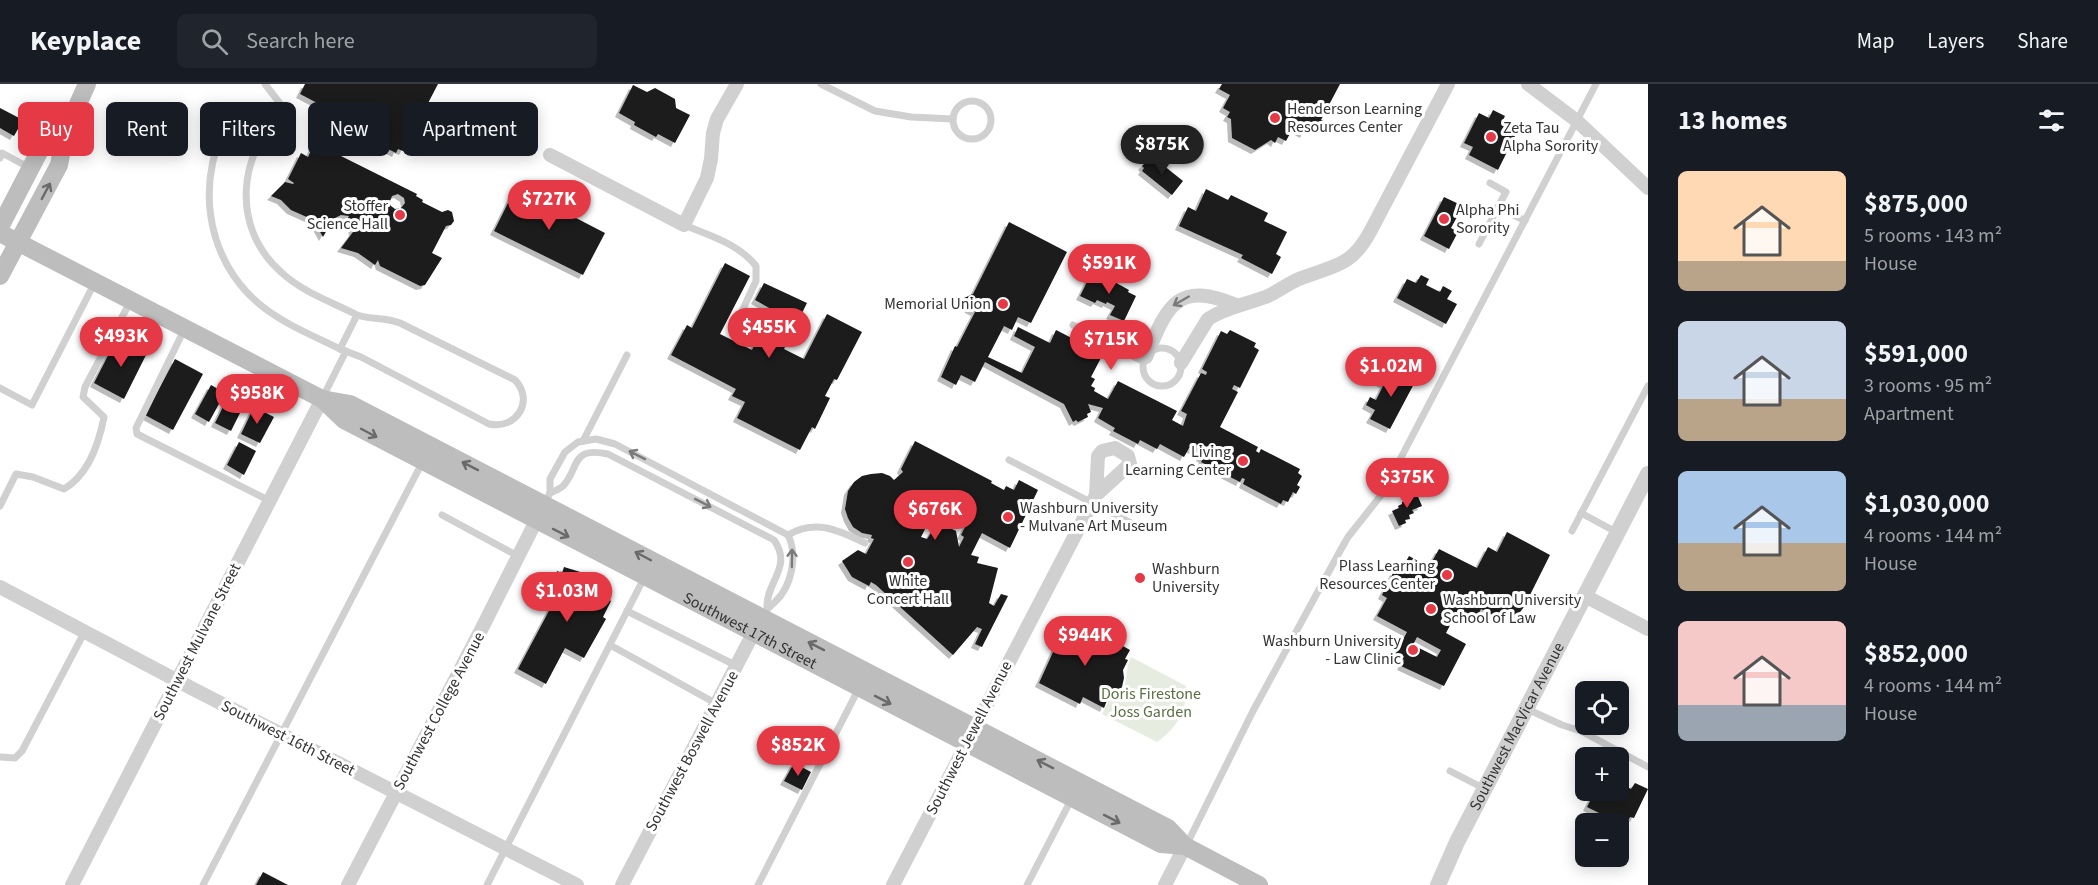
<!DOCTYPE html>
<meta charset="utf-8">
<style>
body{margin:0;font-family:"Source Sans 3",sans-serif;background:#20242c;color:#f1f3f6;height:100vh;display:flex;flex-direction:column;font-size:22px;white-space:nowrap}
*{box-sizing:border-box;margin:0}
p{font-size:20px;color:#9ea1a6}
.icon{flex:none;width:33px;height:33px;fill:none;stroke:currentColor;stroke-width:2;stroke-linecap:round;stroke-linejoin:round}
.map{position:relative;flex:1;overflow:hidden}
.side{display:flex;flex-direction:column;background:#171b24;width:450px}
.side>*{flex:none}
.guide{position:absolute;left:18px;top:18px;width:570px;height:54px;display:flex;gap:12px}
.fabs{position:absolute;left:1575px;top:597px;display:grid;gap:12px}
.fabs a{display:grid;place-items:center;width:54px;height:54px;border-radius:9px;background:#171b24;box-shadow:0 3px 15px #0003;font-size:30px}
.price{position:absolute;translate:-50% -51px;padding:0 14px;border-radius:21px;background:#e63946;color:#fff;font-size:20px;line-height:39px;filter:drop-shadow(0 2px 3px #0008)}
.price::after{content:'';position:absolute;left:50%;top:36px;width:18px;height:14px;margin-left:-9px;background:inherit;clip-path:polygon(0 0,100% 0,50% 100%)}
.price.selected{background:#222;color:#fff}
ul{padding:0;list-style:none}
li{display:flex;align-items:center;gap:18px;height:150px;padding:0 30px}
li span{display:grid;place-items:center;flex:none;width:168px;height:120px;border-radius:9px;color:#555}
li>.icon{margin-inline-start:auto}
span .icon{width:72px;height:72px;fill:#fffc;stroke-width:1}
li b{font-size:26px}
h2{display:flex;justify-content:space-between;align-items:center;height:72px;padding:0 30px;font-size:26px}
.pill{padding:0 21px;border-radius:9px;background:#171b24;box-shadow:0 3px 15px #0003;font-size:21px;line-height:54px}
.pill.selected{background:#e63946;color:#fff}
header{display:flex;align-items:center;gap:36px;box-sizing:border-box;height:84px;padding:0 30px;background:#171b24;border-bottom:2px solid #363941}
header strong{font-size:28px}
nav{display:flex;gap:33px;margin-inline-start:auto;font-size:21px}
.search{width:420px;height:54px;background:#20242c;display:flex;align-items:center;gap:15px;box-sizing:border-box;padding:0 21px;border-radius:9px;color:#9ea1a6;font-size:22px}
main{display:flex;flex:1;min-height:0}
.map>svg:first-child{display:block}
.green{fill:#e6ecdf}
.building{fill:#1a1a1a;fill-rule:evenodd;filter:url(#shadow)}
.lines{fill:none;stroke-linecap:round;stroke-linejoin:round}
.service{stroke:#d0d0d0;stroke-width:7}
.minor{stroke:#d0d0d0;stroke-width:14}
.tertiary{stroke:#d0d0d0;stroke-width:16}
.secondary{stroke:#bdbdbd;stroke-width:18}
.oneway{stroke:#6a6a6a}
.oneway2{stroke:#7a7a7a}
.poi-dot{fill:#e63946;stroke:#fff;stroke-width:2}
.labels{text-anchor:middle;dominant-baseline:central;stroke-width:6;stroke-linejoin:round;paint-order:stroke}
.poi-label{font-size:16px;fill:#333;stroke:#fff;text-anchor:start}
.street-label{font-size:16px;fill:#333;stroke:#fff}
.park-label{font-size:16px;fill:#56703f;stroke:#fff}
</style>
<header>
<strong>Keyplace</strong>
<div class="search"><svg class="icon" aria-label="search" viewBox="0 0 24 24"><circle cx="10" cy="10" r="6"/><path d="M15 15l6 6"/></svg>Search here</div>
<nav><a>Map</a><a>Layers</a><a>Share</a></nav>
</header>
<main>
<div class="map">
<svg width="1648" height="801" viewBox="0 0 1648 801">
<defs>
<filter id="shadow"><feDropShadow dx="-4" dy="4" stdDeviation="0" flood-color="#0004"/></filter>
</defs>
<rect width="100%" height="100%" fill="#fff"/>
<path class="green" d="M1131 573 1186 602C1188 626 1176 645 1157 658L1102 630C1104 627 1106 621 1109 617 1113 612 1119 611 1123 605 1128 595 1125 585 1131 573Z"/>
<g class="building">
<path d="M305 0H438L403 67 398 65 396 69 321 31 325 23 300 10Z"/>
<path d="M1222 0H1340L1321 36 1323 37 1319 46 1308 41 1304 50 1293 44 1286 57 1278 53 1275 59 1271 56 1255 66 1232 54 1231 35 1227 33 1230 28 1223 24 1230 11 1219 5Z"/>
<path d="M633 1 647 8 655 4 675 15 676 24 690 31 675 59 658 50 656 53 634 41 635 38 619 29Z"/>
<path d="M0 24 23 36 14 52 0 44Z"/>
<path d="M1493 26 1505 32 1501 40 1517 48 1498 86 1469 71 1473 63 1464 59 1479 29 1489 34Z"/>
<path d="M314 60 320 63 321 62 417 110 416 112 423 116 422 118 442 128 448 126 452 128 454 137 451 141 446 142 432 169 442 174 425 201 420 202 380 182 378 176 375 181 358 169 341 164 353 148 352 141 347 136 349 132 341 131 333 135 323 153 318 144 309 134 291 126 281 116 271 112 285 98 293 100 294 99 288 95 301 69 308 73ZM398 110 404 114 405 119 401 124 395 125 391 122 390 117 392 112Z"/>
<path d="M1153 73 1183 97 1172 111 1142 87 1144 84 1142 82 1148 76 1150 77Z"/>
<path d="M516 103 605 149 583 191 494 147Z"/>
<path d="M1206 105 1228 116 1231 111 1268 129 1264 137 1287 148 1276 170 1281 173 1272 190 1241 174 1243 171 1179 142 1188 123 1196 127Z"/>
<path d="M1444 113 1463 122 1451 144 1458 148 1449 165 1424 152Z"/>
<path d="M1009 138 1067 168 1031 239 1018 233 1012 246 1004 242 988 273 1022 289 1035 263 1014 252 1018 243 1050 259 1056 246 1103 270 1091 293 1095 295 1091 302 1095 304 1094 307 1108 315 1118 297 1177 327 1172 336 1183 342 1187 330 1181 327 1201 289 1206 291 1207 288 1202 285 1221 247 1227 250 1230 246 1256 259 1254 263 1259 266 1240 304 1234 301 1232 305 1238 308 1220 343 1258 363 1256 367 1259 369 1261 365 1300 385 1298 389 1302 392 1297 401 1300 403 1296 410 1293 408 1288 418 1283 416 1281 420 1243 400 1245 395 1242 394 1240 398 1201 378 1203 375 1200 373 1201 370 1189 364 1184 373 1160 360 1157 365 1140 356 1138 360 1113 347 1115 344 1098 334 1103 324 1088 320 1091 328 1087 330 1088 333 1078 338 1076 336 1073 338 1064 320 985 278 975 298 961 291 956 301 941 293 955 262 957 263 975 228 969 225 964 214 973 210Z"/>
<path d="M725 179 750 192 720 250 752 266 773 226 755 216 764 199 807 219 784 265 804 275 827 230 862 248 837 296 834 295 825 312 830 314 815 345 812 343 800 366 737 334 745 318 732 312 736 305 671 271 687 241 692 244Z"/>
<path d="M1093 186 1129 206 1128 208 1136 212 1124 237 1110 231 1115 222 1107 218 1106 220 1097 216 1095 219 1080 212Z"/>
<path d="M1421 191 1429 195 1426 201 1440 208 1443 202 1452 207 1447 215 1457 220 1446 240 1397 214 1407 195 1416 199Z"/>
<path d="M117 254 147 269 124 315 94 299Z"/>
<path d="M175 275 203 290 173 346 145 331Z"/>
<path d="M1396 285 1416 296 1390 345 1370 335 1375 326 1366 321 1370 313 1376 316 1384 300 1378 297 1383 290 1391 294Z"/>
<path d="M211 301 225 309 209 338 195 330Z"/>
<path d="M229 311 245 319 231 347 215 339Z"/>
<path d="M254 323 274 333 260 359 241 350Z"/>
<path d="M915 357 992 397 991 399 1004 406 1006 402 1014 406 1019 396 1038 406 1010 464 982 449 971 471 979 473 977 479 998 484 989 519 994 522 1001 510 1008 512 982 563 975 560 982 545 977 543 953 571 876 501 871 498 869 502 852 493 842 477 858 466 866 470 874 455 871 454 872 451 862 449 853 443 848 434 845 425 848 407 854 398 862 392 871 390 882 389 890 392 894 396 903 388 901 385ZM945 406 976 422 961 451 964 453 959 463 956 447 946 442 935 443 927 455 921 453Z"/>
<path d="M239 358 256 367 244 391 227 381Z"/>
<path d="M1416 408 1422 422 1412 426 1414 429 1409 431 1410 435 1405 436 1406 439 1399 442 1392 427 1399 424 1398 422 1402 420V418L1409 415 1408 411Z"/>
<path d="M1507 448 1550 471 1524 523 1517 532 1508 527 1503 536 1481 525 1476 535 1458 526 1446 549 1466 560 1444 602 1401 582 1404 576 1395 571 1407 548 1377 532 1387 514 1382 511 1394 487 1399 490 1409 472 1429 483 1439 465 1477 484 1488 463 1497 468ZM1417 553 1441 566 1437 573 1413 561Z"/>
<path d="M564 483 587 490 604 503 600 509 611 517 603 533 606 535 584 574 565 564 546 600 518 585 551 523 547 521 551 513 557 487 562 489Z"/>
<path d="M1070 538 1112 559 1110 562 1119 566 1121 561 1130 566 1125 575 1128 576 1123 586 1124 594 1122 603 1116 610 1108 614 1104 624 1083 613 1080 620 1039 599 1059 555 1061 557Z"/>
<path d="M794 679 811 688 802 706 784 697Z"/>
<path d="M1618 698 1631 705 1635 699 1648 705 1634 734 1630 733 1626 741 1611 732 1609 734 1587 723 1593 711 1588 708 1589 706H1618Z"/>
<path d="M263 788 288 801H256Z"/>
</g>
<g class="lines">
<g class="service">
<path d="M265 0 285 26C237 69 231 144 281 188 302 208 332 218 357 231L340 265C314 252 286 241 263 223 203 176 193 90 234 28L266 46"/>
<path d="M821 0 875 27 911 33 953 35"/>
<circle cx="972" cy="36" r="19"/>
<path d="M0 74 2 69 30 84"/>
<path d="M1490 99 1506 108 1498 123"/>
<path d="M684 141C709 151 739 160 756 182V197L736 240"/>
<path d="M1479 160 1498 123 1525 137"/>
<path d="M1073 241 1144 278"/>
<path d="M184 246 136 344 137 350 270 417"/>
<circle cx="1162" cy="283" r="19"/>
<path d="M340 265 361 273 489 340C516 346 535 317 515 296L400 239C384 233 373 236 357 231"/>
<path d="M0 304 32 321 95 198"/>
<path d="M323 313 346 267"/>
<path d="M583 357 627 271"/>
<path d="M1009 376 1135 441"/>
<path d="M550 409C554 407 560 405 563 402 580 384 570 362 608 370L774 456C793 483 766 498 767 523"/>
<path d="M544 420 550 409V395L565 368 578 358 596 355 615 360 788 451C798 471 792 502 775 518 770 523 766 525 763 532"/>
<path d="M0 422 16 390 33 393 64 405C88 391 99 359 104 333L83 313 85 303 130 218"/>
<path d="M1581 429 1618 449"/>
<path d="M442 431 518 472"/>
<path d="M1572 447 1648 302"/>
<path d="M788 451C816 435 838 446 865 459"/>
<path d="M627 527 737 582"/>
<path d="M610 561 717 620"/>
<path d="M1527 625 1562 641 1581 647 1648 683"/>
<path d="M0 673 15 674 22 667 85 547"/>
<path d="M1450 687 1485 705"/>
<path d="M1187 760 1253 627 1340 467 1348 453 1382 410 1596 0"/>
<path d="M203 801 423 377"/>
<path d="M487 801 644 494"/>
<path d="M758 801 858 606"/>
<path d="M1027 801 1072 714"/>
</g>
<g class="minor">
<path d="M1528 0 1577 37 1648 104"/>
<path d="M550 71 684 141 707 94 711 75 713 49 717 35 737 0"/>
<path d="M1146 273C1167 223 1176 196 1236 221"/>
<path d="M1181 279 1208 235C1226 223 1248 220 1268 212 1281 206 1291 197 1304 193 1337 181 1352 181 1370 148L1448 0"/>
<path d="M0 503 195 606 577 801"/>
<path d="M1585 512 1648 545"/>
<path d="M72 801 322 315"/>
<path d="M348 801 482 544 540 429"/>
<path d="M622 801 757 542"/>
<path d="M893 801 1096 411 1130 380 1128 372 1115 364 1102 367 1098 372 1096 411"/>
<path d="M1165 801 1185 762"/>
</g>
<path class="tertiary" id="s1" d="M1438 801 1457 758 1648 390"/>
<g class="secondary">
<path d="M0 143 40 66 65 49"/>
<path id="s2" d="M0 149 322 315 344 336 1161 760 1185 762"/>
<path d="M0 192 59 81 65 49 87 0"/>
<path d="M322 315 350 320 1168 744 1185 762 1259 801"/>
</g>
</g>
<defs><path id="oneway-shaft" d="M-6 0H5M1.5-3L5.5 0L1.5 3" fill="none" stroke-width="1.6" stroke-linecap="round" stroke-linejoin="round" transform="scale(1.5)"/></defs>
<g class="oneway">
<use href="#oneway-shaft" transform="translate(46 107) rotate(-62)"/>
<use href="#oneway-shaft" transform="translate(369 349) rotate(28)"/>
<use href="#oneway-shaft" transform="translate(470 382) rotate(-153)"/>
<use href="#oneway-shaft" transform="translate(561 449) rotate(27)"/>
<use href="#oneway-shaft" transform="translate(643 472) rotate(-152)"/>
<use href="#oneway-shaft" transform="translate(816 562) rotate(-153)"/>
<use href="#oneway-shaft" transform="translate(883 616) rotate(27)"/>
<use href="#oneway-shaft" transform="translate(1045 680) rotate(-153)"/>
<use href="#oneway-shaft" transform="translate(1112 735) rotate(27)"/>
</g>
<g class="oneway2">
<use href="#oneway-shaft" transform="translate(1181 217) rotate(150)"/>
<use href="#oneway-shaft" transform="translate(637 371) rotate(-153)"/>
<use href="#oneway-shaft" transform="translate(703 419) rotate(27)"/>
<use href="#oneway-shaft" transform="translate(792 474) rotate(-89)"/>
</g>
<g class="poi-dot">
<circle cx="1275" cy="34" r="6"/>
<circle cx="1491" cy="53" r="6"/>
<circle cx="400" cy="131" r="6"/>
<circle cx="1444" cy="135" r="6"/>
<circle cx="1003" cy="220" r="6"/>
<circle cx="1243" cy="377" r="6"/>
<circle cx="1008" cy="433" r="6"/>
<circle cx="908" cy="478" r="6"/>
<circle cx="1447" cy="491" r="6"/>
<circle cx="1140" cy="494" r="6"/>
<circle cx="1431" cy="525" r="6"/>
<circle cx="1413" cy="566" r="6"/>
</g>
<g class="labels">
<g class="poi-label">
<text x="1287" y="25">Henderson Learning<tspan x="1287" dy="18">Resources Center</tspan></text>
<text x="1503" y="44">Zeta Tau<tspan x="1503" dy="18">Alpha Sorority</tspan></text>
<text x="388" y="122" text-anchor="end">Stoffer<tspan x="388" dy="18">Science Hall</tspan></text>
<text x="1456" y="126">Alpha Phi<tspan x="1456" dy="18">Sorority</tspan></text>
<text x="991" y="220" text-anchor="end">Memorial Union</text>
<text x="1231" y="368" text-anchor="end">Living<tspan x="1231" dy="18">Learning Center</tspan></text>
<text x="1020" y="424">Washburn University<tspan x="1020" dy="18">- Mulvane Art Museum</tspan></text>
<text x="1435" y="482" text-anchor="end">Plass Learning<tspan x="1435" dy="18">Resources Center</tspan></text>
<text x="1152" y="485">Washburn<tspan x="1152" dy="18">University</tspan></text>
<text x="908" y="497" text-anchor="middle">White<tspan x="908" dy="18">Concert Hall</tspan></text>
<text x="1443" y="516">Washburn University<tspan x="1443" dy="18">School of Law</tspan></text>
<text x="1401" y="557" text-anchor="end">Washburn University<tspan x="1401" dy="18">- Law Clinic</tspan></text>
</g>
<g class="street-label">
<text stroke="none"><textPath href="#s2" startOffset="850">Southwest 17th Street</textPath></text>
<text transform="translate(197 558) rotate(-63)">Southwest Mulvane Street</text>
<text transform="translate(439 627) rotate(-62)">Southwest College Avenue</text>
<text stroke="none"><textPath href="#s1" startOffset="177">Southwest MacVicar Avenue</textPath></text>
<text transform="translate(288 654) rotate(27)">Southwest 16th Street</text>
<text transform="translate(969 654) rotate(-63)">Southwest Jewell Avenue</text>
<text transform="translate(692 667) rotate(-62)">Southwest Boswell Avenue</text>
</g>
<g class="park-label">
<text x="1151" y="610">Doris Firestone<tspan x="1151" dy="18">Joss Garden</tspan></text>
</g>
</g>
</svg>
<div class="fabs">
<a><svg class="icon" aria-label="locate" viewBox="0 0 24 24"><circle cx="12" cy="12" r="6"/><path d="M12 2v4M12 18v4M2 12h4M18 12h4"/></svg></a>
<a>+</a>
<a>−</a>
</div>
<b class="price selected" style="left:1162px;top:92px">$875K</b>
<b class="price" style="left:549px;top:147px">$727K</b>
<b class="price" style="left:1109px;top:211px">$591K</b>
<b class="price" style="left:769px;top:275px">$455K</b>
<b class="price" style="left:121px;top:284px">$493K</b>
<b class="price" style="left:1111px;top:287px">$715K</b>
<b class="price" style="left:1391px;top:314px">$1.02M</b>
<b class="price" style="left:257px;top:341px">$958K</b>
<b class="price" style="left:1407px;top:425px">$375K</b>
<b class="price" style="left:935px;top:457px">$676K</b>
<b class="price" style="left:567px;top:539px">$1.03M</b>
<b class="price" style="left:1085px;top:583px">$944K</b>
<b class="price" style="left:798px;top:693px">$852K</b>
<div class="guide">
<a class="pill selected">Buy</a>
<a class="pill">Rent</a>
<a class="pill">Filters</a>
<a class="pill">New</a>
<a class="pill">Apartment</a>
</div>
</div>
<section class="side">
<h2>13 homes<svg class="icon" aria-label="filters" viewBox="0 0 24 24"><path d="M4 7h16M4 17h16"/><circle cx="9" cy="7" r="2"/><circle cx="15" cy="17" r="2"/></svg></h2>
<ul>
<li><span style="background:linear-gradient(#ffd9b3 75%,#b9a48a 0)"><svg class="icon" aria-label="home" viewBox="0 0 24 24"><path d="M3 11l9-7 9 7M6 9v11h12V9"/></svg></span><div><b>$875,000</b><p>5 rooms · 143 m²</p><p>House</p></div></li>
<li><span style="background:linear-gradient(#c9d6e8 65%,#b9a48a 0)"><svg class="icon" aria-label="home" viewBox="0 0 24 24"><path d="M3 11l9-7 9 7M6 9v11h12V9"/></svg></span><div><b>$591,000</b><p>3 rooms · 95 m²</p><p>Apartment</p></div></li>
<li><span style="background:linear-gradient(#a9c7e8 60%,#b9a48a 0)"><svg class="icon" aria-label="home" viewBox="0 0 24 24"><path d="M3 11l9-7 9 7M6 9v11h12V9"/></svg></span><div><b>$1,030,000</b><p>4 rooms · 144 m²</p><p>House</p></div></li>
<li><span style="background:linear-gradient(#f6c9c9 70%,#9aa5b1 0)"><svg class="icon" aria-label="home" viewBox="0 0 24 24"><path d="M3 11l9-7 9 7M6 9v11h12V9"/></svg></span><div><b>$852,000</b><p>4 rooms · 144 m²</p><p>House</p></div></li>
</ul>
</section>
</main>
